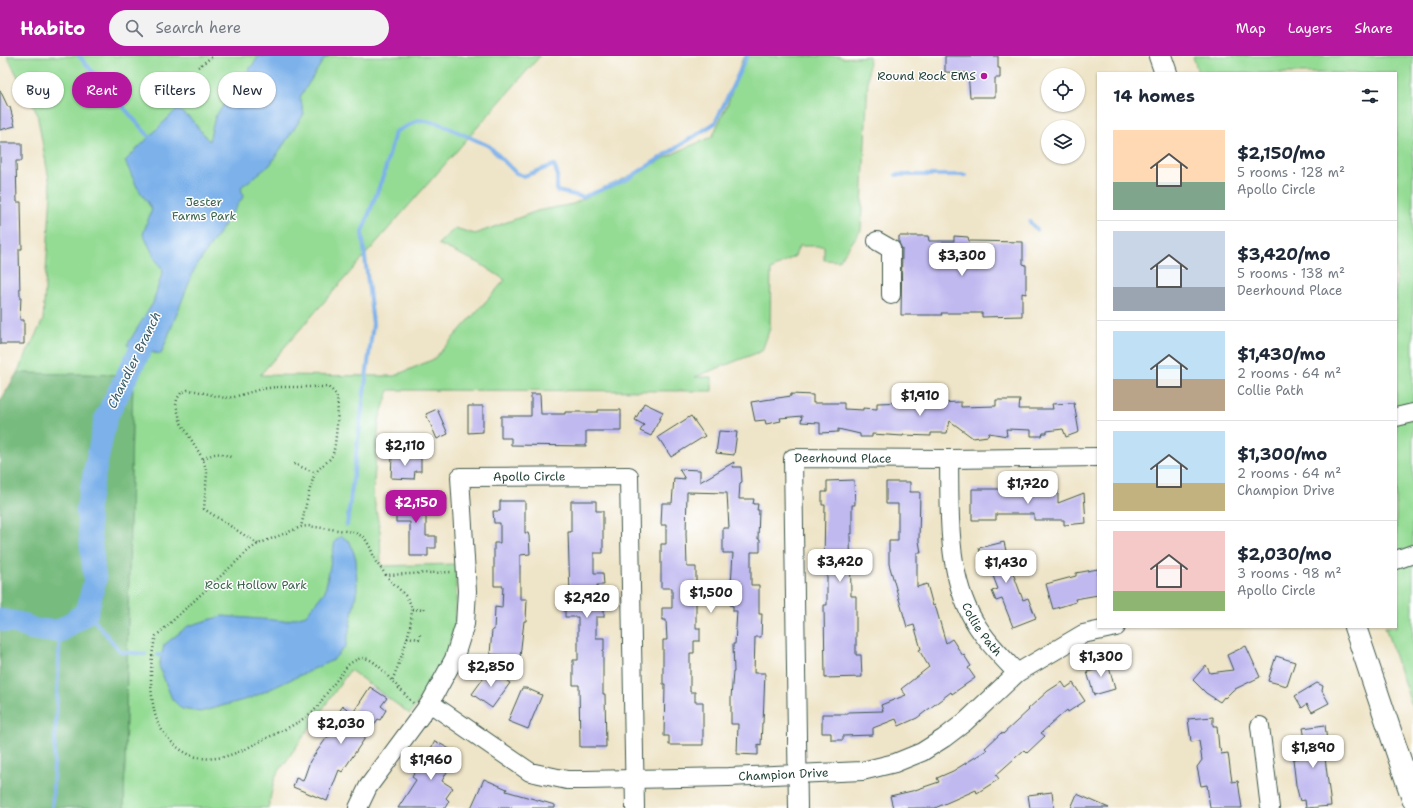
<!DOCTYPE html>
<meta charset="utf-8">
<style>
body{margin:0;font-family:"Shantell Sans",sans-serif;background:#f2f2f3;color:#1f2937;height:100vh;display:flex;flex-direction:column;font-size:15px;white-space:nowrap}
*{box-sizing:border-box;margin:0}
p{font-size:13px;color:#747a83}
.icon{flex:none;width:22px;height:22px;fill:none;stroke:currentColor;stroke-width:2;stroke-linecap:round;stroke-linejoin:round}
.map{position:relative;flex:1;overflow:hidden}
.side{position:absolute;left:1097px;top:16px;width:300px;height:556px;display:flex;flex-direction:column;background:#fff;border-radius:0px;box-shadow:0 1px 3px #0004}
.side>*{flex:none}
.top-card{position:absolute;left:12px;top:16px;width:380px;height:36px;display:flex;gap:8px}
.fabs{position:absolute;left:1041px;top:12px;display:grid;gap:8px}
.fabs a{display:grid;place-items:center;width:44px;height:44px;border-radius:50%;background:#fff;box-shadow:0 1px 3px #0004;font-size:20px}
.price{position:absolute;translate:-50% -34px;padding:0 9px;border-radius:8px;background:#fff;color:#222;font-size:13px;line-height:26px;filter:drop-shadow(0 1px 2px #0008)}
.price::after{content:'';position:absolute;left:50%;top:24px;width:12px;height:9px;margin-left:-6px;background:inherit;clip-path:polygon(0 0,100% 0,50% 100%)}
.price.current{background:#b5179e;color:#fff}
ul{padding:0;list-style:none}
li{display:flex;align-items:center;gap:12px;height:100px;padding:0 16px}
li+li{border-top:1px solid #e0e1e3}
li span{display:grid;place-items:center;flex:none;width:112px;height:80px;border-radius:0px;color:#555}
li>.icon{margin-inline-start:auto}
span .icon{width:48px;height:48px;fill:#fffc;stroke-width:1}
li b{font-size:17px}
h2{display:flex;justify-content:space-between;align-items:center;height:48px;padding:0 16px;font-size:17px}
.pill{padding:0 14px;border-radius:18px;background:#fff;box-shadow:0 1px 3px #0004;font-size:14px;line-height:36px}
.pill.current{background:#b5179e;color:#fff}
header{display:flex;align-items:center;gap:24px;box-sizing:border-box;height:56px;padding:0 20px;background:#b5179e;color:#fff}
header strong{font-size:19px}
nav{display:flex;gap:22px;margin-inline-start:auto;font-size:14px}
.search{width:280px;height:36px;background:#f2f2f3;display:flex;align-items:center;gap:10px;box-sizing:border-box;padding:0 14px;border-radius:22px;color:#747a83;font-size:15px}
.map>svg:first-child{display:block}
.green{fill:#94db94;stroke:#5a8c64}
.forest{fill:#77bb7e;stroke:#4b7c59}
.water{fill:#7cb1ea;stroke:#4e778f}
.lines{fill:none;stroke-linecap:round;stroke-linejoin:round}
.stream{stroke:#7cb1ea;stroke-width:4}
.river{stroke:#7cb1ea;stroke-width:23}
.building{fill:#c0b9f0}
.minor-casing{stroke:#3e564a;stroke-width:20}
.major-casing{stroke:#3e564a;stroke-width:24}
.path{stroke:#3e564a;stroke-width:2.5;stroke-dasharray:1 3;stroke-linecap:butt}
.minor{stroke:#fff;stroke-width:18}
.major{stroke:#fff;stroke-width:22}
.poi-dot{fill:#b5179e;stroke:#fff;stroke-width:1.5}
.labels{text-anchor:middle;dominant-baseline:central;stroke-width:3;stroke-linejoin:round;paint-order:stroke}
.poi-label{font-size:12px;fill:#1f3d34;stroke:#fff;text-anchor:end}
.park-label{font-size:12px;fill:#3c644c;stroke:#fff}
.street-label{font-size:12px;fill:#1f3d34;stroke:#fff}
.water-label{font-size:13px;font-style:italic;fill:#3b606b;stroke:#fff}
</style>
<header>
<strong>Habito</strong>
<div class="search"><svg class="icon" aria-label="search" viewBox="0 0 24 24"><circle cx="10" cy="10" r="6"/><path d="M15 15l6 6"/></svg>Search here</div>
<nav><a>Map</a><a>Layers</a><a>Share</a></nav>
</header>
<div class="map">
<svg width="1413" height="752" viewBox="0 0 1413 752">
<rect width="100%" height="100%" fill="#fff"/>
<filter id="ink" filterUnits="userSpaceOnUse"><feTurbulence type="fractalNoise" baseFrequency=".025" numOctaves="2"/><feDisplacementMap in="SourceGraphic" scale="8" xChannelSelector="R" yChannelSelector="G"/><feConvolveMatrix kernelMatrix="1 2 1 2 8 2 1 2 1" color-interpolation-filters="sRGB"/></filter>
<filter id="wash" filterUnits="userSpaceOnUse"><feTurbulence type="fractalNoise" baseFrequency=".012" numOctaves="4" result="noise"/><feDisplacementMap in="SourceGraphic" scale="16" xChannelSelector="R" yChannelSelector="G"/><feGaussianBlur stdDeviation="0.9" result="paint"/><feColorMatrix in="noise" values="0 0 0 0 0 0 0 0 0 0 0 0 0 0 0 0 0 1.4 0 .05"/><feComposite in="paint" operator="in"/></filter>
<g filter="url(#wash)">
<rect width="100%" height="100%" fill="#eee4c7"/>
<g class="green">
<path d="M7 0H540L260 319 394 320 434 303 505 224 479 207 438 188 455 172 475 178 537 155 573 148 683 93 712 81 728 47 742 4 745 0H840L842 2 869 0 861 174 839 205 824 204V190H799L795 200 771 214 770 272 762 295 695 321H712V335L389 334 379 364 373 438 380 475 381 510 455 508C456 527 457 545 455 564 450 600 430 628 410 658L350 614 275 721 268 752H124L133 319 17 317 43 264 51 135 37 57Z"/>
<path d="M1193 0H1413V653L1385 571H1396V17H1198Z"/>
</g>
<path class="forest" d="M17 317 133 319 124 752H0V346Z"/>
<g class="water">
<path d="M259 0H329L324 3 300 41 304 58 270 109 241 131 243 141 194 214 161 298 149 296 127 289 153 247 163 214 156 204 143 178 152 153 137 131 125 105 177 53 190 62 209 85 215 61Z"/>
<path d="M341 480 350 486 356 503 357 533 346 590 333 604 251 642 200 656 182 653 172 643 159 610 164 589 188 570 222 560 285 565 306 559 325 535 335 485Z"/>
</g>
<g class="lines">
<g class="stream">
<path d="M79 0 152 84"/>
<path d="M896 119H966"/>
<path d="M1030 166 1037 174"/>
<path d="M347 469 373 268 362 176 384 118 395 76 419 64 438 67 489 90 516 117 524 120 554 109 557 117V135L583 141 626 124 715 67 747 0"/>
<path d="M87 556 121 596 145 598"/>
<path d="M158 599 166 600"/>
<path d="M52 752 60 575"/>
</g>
<path class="river" d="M0 564 18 567 35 574 60 575 87 556 95 524 87 453 106 361 155 265"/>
</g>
<g id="blocks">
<g class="building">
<path d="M945 0H998V12H1000V22H995V41H970L968 17 945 16Z"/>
<path d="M0 34 8 51H10L15 70 0 74Z"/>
<path d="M0 87H22V105H16L17 146H21L22 193H19L20 240H21L20 264H24V288H0Z"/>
<path d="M899 180H928L929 185H954V180L968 181 969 185 1023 186V208L1026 209V238L1022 237V260L982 261V257H941L942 259H901L902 193 899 187Z"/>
<path d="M531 338H540L541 358H565V356H598V354H621V375H586V390L511 389V382H501V360H531Z"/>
<path d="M791 338 813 339V347H844V353L863 354V352L877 353V347L908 346 907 343 920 342 932 343V347L961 346V351L996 350V344H1020L1019 353H1053L1052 348 1074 347 1079 376 1066 381 1063 373 1047 375V377H1043L1042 380H1031V374L1006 373 1007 380 989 377 988 380 973 382 950 365 947 377H931V380L903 379V380L872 378V381H860V378L838 373V376L820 377V367L801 366 802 360 780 362 781 365 766 368 765 364 755 365 751 346 791 340Z"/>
<path d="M644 347 663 356 651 380 640 375 644 369 635 364Z"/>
<path d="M468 350H483V376L468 377Z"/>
<path d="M437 353 448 378 437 383 426 358Z"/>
<path d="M691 360 705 380 671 401 658 381Z"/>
<path d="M719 375 737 376 734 399 716 397Z"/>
<path d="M392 400 421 402V415H415L414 423 391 422Z"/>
<path d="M734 406 733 411H741L742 426 740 427 739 443H754L753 448H758L757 454H759L758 483H760V496H751V529H759V558H762L761 581H755L754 617H765L763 667H762L761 689 758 688V699L737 698 738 668H731V642L733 616H734L733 588H735L737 555H733V550L730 549 729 529H731L733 497H723V472H729L727 437 687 436 686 478 687 511H696V572H700V585H694V597H690V636H695V646H703V689H669V680H664L665 628H663V584H667L666 564H662V552H672V532H661V488H666V469H661L662 447H672L674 422 685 423 679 413 700 414V426Z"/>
<path d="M854 424 855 449H852V478H850L851 540H856V599H861L862 621 825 622 824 549H827V505H824L825 449H822V436H827V425Z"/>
<path d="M886 426H910V436H920L919 485 921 497H917V531L927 528 933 550 935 549 946 587 952 583 963 600 964 599 971 610 968 612 975 622 952 638 951 636 917 662 899 670 896 663 873 672V679L843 680V684H831V677H822V658H848V656L883 655 881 649 906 639 901 633 929 611 919 594 921 593 914 569 907 571 889 508V485H898V448H886Z"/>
<path d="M972 433H1058V447L1084 437 1086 467 1064 469V464H1034V458H996V464H972Z"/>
<path d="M426 441V480H436V492H428V500H410V466H396V442Z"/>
<path d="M500 445H525V477H528L529 480 530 498 520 499V543H527L526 565H524L520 601 490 598 492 574H494L495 551 502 552 503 530H494V487H500V467H494L493 455H500Z"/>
<path d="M571 445H596V455H603V497H594V517H603L604 529H597V549H604V561H596V582H604V594H603V638H605L606 691H580L579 629H573V604H578V561H565V540H570L568 476H571Z"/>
<path d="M1004 486 1011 517H1013L1023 544 1028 542 1036 562 1013 571 1002 543 996 545 992 535 998 533 990 512 984 513 979 492Z"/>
<path d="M1098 513V539L1075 543 1076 546 1053 553 1046 528 1076 520V517Z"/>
<path d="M1246 590 1260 621 1233 634 1225 642 1224 641 1220 646 1206 637 1193 624 1206 609 1210 617 1233 614 1227 599Z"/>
<path d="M1276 600 1295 606 1287 630 1268 625Z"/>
<path d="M1107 604 1115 633 1094 639 1087 616 1095 614 1094 608Z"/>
<path d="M490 613 510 627 492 652 472 638Z"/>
<path d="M1062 626 1066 632 1073 627 1085 645 1068 656 1067 654 1041 677 1045 680 1027 697 1024 694 996 719 999 723 977 737 976 734 935 752H893L890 740 912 735 939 726 937 722 953 715 987 694 985 692 1001 677 1003 678 1029 654 1028 653 1048 635Z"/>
<path d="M1317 627 1323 630 1322 635 1329 647 1312 656 1307 648 1302 652 1295 640Z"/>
<path d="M370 631 387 642 381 650 386 654 380 664 378 663 342 716 339 714 327 745 293 731 296 722 303 725 310 705 328 680 329 681 341 663 336 660 343 650 353 657Z"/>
<path d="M522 632H526L542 639 528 673 508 665Z"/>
<path d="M1213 661V670H1217L1219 692H1220L1221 698 1228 697 1232 726 1238 725 1242 752H1210L1207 729 1201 730 1197 711 1202 704 1199 685 1191 686 1188 663Z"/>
<path d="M1325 669 1328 693 1324 694 1331 750 1306 752 1305 744 1300 745 1296 729 1293 703 1303 701 1301 683H1305L1303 672Z"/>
<path d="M435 685 457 697 442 725 453 732 446 742 449 745 445 752H398L416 724 412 721 419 710 421 711Z"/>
<path d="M484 723 507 733 506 735 555 749V752H471Z"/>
<path d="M1052 736 1054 752H1030L1028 739Z"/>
<path d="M1077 738 1109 752H1071Z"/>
</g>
</g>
</g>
<g filter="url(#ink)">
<use href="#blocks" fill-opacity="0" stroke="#3e564a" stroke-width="1"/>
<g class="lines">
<g class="minor-casing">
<g id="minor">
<path d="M877 185 891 193V239"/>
<path d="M1396 361 1413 357"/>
<path id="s1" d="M949 403C950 457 946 516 974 565 986 585 1002 601 1017 617"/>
<path d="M1396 504 1413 498"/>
<path id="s2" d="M430 647 530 716 567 724H585L729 721 862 715 895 707 922 696 944 682 965 666 1017 617 1083 578 1116 571"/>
<path d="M1260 670 1270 752"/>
<path id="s3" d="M358 752 368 731 430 647 454 603 465 568 467 535 460 421 629 420 635 752"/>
<path id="s4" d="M798 752 793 402 949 403 1098 401"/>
</g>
</g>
<g class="major-casing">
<g id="major">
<path d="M1160 0 1166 17"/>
<path d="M1355 571 1413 743"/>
</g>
</g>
<g class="path">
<path d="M198 11 213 0"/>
<path d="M203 403C216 396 219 396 233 402"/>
<path d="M294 408 316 417"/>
<path d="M258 488 204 453 207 417 203 403 181 367 176 349 177 343 181 337 188 334 196 335 225 342 234 341 261 333 276 331H328C332 334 336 337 337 342 339 349 336 394 332 400 328 407 318 411 314 420 308 437 305 454 301 471"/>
<path d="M386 519 376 506 370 491 364 481 353 476 308 470 301 471 258 488 249 494 156 580C149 602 149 646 158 667 168 688 190 706 216 702 235 700 252 689 269 681 283 674 299 667 311 657 317 653 320 647 324 641 332 630 340 620 348 609 352 606 356 603 362 602 373 601 385 617 392 625"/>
<path d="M412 553 423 554 425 550"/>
<path d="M407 581 419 583 420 578"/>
<path d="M413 647 392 625C399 607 417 564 410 547 405 536 393 529 386 519L453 516"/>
</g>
<use href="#minor" class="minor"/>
<use href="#major" class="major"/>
</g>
</g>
<circle class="poi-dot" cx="984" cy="20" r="4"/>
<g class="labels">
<g class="poi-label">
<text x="976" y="20">Round Rock EMS</text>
</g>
<g class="park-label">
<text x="204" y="146">Jester<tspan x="204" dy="14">Farms Park</tspan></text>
<text x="256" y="529">Rock Hollow Park</text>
</g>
<g class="street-label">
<text stroke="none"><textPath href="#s4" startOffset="400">Deerhound Place</textPath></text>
<text stroke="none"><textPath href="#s3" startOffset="431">Apollo Circle</textPath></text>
<text stroke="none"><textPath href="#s1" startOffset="177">Collie Path</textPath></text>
<text stroke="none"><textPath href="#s2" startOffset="376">Champion Drive</textPath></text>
</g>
<g class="water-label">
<text transform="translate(134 304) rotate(-64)">Chandler Branch</text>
</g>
</g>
</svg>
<div class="fabs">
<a><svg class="icon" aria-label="locate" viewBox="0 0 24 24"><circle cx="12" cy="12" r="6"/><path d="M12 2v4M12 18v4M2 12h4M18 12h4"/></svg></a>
<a><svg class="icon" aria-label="layers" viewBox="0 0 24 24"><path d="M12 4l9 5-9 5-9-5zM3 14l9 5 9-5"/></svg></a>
</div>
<b class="price" style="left:962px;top:221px">$3,300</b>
<b class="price" style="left:920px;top:361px">$1,910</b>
<b class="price" style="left:405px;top:411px">$2,110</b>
<b class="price" style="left:1028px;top:449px">$1,720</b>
<b class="price current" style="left:416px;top:468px">$2,150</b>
<b class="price" style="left:840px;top:527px">$3,420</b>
<b class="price" style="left:1006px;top:528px">$1,430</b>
<b class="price" style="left:711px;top:558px">$1,500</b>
<b class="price" style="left:587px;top:563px">$2,920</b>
<b class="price" style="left:1101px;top:622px">$1,300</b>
<b class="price" style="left:491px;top:632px">$2,850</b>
<b class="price" style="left:341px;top:689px">$2,030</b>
<b class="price" style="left:1313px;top:713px">$1,890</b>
<b class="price" style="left:431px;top:725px">$1,960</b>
<div class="top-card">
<a class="pill">Buy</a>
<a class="pill current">Rent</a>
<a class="pill">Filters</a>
<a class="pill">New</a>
</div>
<section class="side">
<h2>14 homes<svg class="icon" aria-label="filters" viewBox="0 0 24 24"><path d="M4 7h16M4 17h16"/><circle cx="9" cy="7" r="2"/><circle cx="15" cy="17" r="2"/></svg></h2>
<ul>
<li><span style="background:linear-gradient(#ffd9b3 65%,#7fa58c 0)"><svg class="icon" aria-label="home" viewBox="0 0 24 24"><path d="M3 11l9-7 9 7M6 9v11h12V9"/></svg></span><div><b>$2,150/mo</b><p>5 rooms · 128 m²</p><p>Apollo Circle</p></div></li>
<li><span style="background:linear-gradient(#c9d6e8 70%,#9aa5b1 0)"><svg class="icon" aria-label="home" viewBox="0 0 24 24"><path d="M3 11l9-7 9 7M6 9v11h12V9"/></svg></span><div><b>$3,420/mo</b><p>5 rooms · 138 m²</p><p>Deerhound Place</p></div></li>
<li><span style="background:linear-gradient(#bfe0f5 60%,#b9a48a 0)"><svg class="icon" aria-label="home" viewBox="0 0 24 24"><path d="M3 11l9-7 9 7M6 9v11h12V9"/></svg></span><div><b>$1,430/mo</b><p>2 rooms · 64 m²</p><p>Collie Path</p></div></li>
<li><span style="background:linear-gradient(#bfe0f5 65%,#c2b280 0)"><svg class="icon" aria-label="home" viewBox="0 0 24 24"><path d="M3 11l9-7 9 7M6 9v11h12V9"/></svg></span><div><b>$1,300/mo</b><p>2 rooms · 64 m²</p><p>Champion Drive</p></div></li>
<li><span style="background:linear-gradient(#f6c9c9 75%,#8fb573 0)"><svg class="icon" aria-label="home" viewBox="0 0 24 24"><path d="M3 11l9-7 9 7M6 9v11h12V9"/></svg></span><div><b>$2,030/mo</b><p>3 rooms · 98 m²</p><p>Apollo Circle</p></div></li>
</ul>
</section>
</div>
